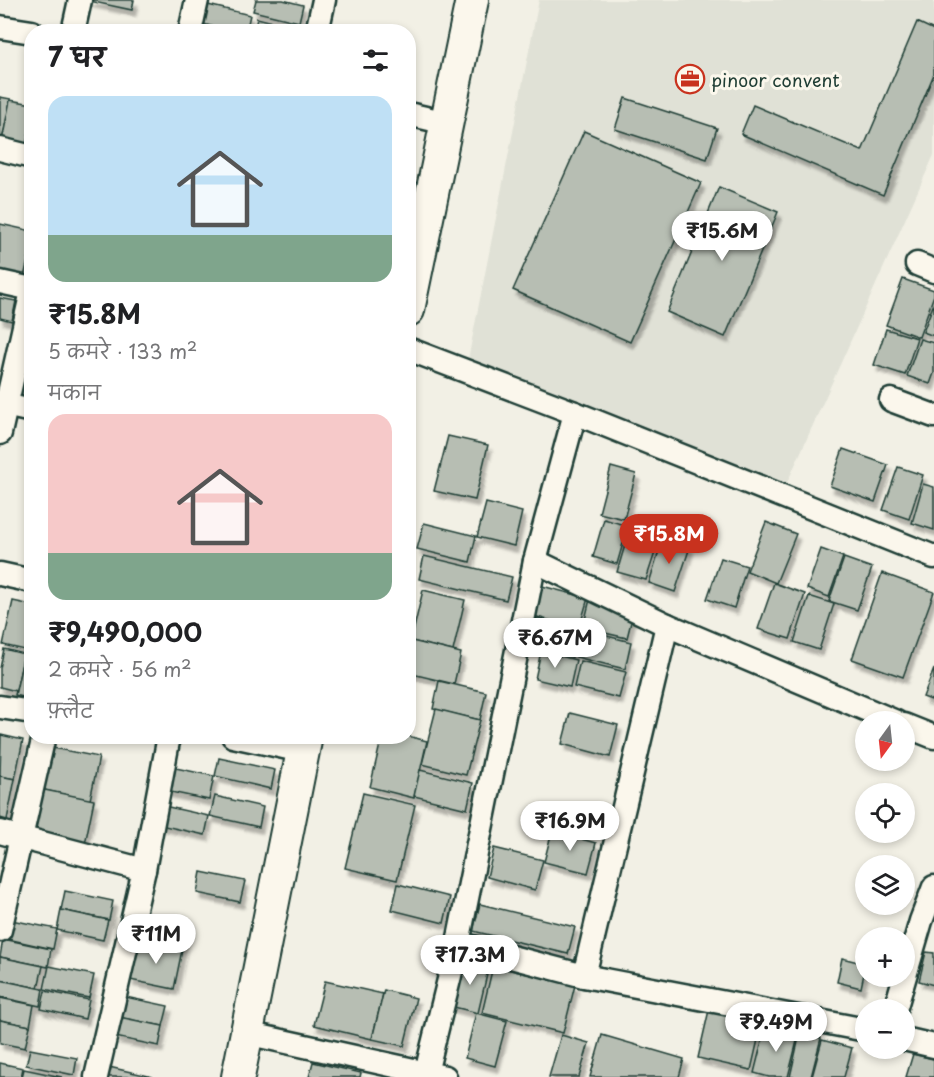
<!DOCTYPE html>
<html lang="hi">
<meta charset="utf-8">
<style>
body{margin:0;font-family:"Playpen Sans","Playpen Sans Deva",sans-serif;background:#f6f6f6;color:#202124;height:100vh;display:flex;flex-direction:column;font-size:22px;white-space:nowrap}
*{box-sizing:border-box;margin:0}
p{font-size:20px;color:#757577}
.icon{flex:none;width:33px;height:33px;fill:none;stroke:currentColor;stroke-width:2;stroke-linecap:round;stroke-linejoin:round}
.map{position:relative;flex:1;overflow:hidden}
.sheet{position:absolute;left:24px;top:24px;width:392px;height:720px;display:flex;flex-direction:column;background:#fff;border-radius:24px;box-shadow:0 3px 9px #0003}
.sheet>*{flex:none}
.needle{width:39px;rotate:195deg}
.tools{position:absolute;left:855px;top:711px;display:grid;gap:12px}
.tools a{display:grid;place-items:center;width:60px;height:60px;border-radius:50%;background:#fff;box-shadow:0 3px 9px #0003;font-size:30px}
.price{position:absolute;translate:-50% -51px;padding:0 14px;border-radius:21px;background:#fff;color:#222;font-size:20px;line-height:39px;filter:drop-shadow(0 2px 3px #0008)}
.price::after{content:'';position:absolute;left:50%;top:36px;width:18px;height:14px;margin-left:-9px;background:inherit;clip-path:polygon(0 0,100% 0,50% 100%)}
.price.active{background:#c8321e;color:#fff}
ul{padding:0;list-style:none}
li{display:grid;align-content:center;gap:12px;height:318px;padding:0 24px}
li span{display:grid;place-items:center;height:186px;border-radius:18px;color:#555}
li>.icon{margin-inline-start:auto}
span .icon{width:108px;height:108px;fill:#fffc;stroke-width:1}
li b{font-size:26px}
h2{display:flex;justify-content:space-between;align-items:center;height:72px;padding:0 24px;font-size:26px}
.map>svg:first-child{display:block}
.built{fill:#e0e1d6}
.building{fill:#b7beb3;stroke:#1f3d34;stroke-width:1.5;filter:url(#shadow)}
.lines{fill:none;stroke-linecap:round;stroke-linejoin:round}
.street-casing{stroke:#1f3d34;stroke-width:27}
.secondary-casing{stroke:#1f3d34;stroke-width:36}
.street{stroke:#fbf7ec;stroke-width:22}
.secondary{stroke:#fbf7ec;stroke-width:32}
.labels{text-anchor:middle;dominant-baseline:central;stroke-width:6;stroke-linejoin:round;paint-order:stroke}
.poi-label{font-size:18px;fill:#1f3d34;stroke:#fbf7ec;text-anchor:start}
</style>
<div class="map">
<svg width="934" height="1077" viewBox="0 0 934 1077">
<defs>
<filter id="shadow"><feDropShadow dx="3.5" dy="6" stdDeviation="1.5" flood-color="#0004"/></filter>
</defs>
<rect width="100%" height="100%" fill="#f2f0e5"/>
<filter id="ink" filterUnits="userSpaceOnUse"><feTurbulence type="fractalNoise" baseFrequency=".0167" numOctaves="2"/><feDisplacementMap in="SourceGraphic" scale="12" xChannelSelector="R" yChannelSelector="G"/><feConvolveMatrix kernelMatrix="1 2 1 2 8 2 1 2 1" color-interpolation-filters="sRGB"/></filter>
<g filter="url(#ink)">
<path class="built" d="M539 0H934V155L787 483 467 365Z"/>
<g class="building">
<path d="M89 0H134L132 10 89 1Z"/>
<path d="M256 0H283L303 5 299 22 253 11Z"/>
<path d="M208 5 250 15 246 32H234L203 24Z"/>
<path d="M257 18 298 28V32H254Z"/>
<path d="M917 22 934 30V74L883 195 741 134 753 105 862 151Z"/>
<path d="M0 97 11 99 2 141H0Z"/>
<path d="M625 98 717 128 707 159 615 129Z"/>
<path d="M10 100 32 104V118L26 146 2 141Z"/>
<path d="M584 131 701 183 630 342 513 290Z"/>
<path d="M719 187 778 212 725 337 667 312Z"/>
<path d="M0 224 32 231V244L24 277 0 272Z"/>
<path d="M903 279 934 290V295L919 337 886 325Z"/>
<path d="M0 298 16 301 12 321 0 318Z"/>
<path d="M934 303V336L923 332Z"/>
<path d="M886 329 917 338 905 375 874 365Z"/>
<path d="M920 339 934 343V373L930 384 907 376Z"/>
<path d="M28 356 32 357V402L18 399Z"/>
<path d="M448 436 488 445 475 500 434 491Z"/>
<path d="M843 449 888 465 875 502 830 486Z"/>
<path d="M611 467 636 474 624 519 599 513Z"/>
<path d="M898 467 923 475 909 519 883 510Z"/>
<path d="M923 484 934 487V530L912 523Z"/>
<path d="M486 503 522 512 514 546 477 537Z"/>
<path d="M604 519 628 526 617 564 593 557Z"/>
<path d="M766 522 796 534 776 583 747 571Z"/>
<path d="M424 523 476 536 470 562 417 549Z"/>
<path d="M631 525 661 534 646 580 617 572Z"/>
<path d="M663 538 690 547 675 592 649 583Z"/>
<path d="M821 549 843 557 829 597 807 589Z"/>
<path d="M424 556 512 577 506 600 419 579Z"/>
<path d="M721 558 747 566 734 608 707 599Z"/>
<path d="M844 558 872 568 857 610 829 601Z"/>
<path d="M882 573 934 592 903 677 852 659Z"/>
<path d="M774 583 805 594 790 639 758 629Z"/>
<path d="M542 586 588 598 579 629 534 616Z"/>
<path d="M423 590 465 600 453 651 411 641Z"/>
<path d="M809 596 834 604 819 650 794 642Z"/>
<path d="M590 599 634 610 627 638 583 628Z"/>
<path d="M13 601 32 605V621L25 650 3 645Z"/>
<path d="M537 618 579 629 572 657 530 646Z"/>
<path d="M583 630 631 642 625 669 576 657Z"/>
<path d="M408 640 461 653 454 684 408 673Z"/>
<path d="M4 649 24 654 16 691 0 687V668Z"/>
<path d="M25 650 32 651 31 699 15 695Z"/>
<path d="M541 651 576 660 570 687 535 679Z"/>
<path d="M580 661 626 672 619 698 574 687Z"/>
<path d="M934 669V701L923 697Z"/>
<path d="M439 681 486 692 480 720 433 709Z"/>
<path d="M436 709 480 720 466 775 422 764Z"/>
<path d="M570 713 618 725 610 757 562 744Z"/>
<path d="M1 735 23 740 15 779 0 776Z"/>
<path d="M382 736H408L427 741 414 798 370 787Z"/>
<path d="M53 748 99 757 90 800 44 790Z"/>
<path d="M219 758 275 770 271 789 215 776Z"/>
<path d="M171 767 214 776 209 800 166 791Z"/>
<path d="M420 770 473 783 467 809 414 796Z"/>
<path d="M0 776 15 779 7 820 0 818Z"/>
<path d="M40 789 94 800 85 844 30 833Z"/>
<path d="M363 793 415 805 397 880 345 868Z"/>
<path d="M215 796 263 807 259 827 210 816Z"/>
<path d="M164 806 209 816 205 835 160 825Z"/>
<path d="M552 831 596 843 588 873 544 862Z"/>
<path d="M494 848 543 860 535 890 487 877Z"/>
<path d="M201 872 245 881 240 902 197 893Z"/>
<path d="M398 884 450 897 444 923 392 910Z"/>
<path d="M65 891 113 901 109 920 61 910Z"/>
<path d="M480 904 575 927 568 954 473 931Z"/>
<path d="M61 910 108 920 103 940 57 930Z"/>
<path d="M6 919 57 929 53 949 3 938Z"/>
<path d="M143 923 186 932 182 950 139 941Z"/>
<path d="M3 939 51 949 48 967 0 957Z"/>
<path d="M138 941 182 950 174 989 130 980Z"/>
<path d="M926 952 934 953V985L919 981Z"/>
<path d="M0 957 43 966 38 988 0 980Z"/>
<path d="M842 958 866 964 861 988 837 982Z"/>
<path d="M461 959 489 966 478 1013 450 1006Z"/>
<path d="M49 966 94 975 89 998 44 989Z"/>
<path d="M493 966 575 985 563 1033 482 1013Z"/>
<path d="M0 980 43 989 40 1006 0 997Z"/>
<path d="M325 981 383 994 372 1039 314 1025Z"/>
<path d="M384 990 416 998 404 1046 372 1039Z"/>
<path d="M45 991 89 1000 85 1019 41 1009Z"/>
<path d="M121 996 168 1006 163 1026 117 1017Z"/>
<path d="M0 998 34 1005 30 1026 0 1020Z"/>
<path d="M709 1010 762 1022 751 1070 698 1058Z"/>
<path d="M476 1013 507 1021 495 1066 465 1058Z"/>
<path d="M119 1017 163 1026 159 1046 115 1037Z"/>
<path d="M0 1020 30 1026 25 1048 0 1043Z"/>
<path d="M766 1025 799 1033 788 1077H769L754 1073Z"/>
<path d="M800 1033 821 1038 811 1077H790Z"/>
<path d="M561 1035 589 1043 579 1077H549Z"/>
<path d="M602 1035 684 1059 679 1077H590Z"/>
<path d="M822 1040 852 1048 844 1077H812Z"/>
<path d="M30 1049 77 1058 74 1075 26 1065Z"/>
<path d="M913 1054 934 1059V1077H906Z"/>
<path d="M313 1062 361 1073 360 1077H309Z"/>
<path d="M0 1063 23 1068 21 1077H0Z"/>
<path d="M109 1067 153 1077H107Z"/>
<path d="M24 1069 62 1077H22Z"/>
</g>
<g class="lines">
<g class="street-casing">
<g id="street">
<path d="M0 27 32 32"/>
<path d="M73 32 80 0"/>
<path d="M190 32 197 0"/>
<path d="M317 32 324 0"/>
<path d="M408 114 447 123"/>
<path d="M0 149 32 157"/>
<path d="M917 264 934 271"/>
<path d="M0 282 32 289"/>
<path d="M408 349 575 413 934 557"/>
<path d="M891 400 934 416"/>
<path d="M5 405 32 411"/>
<path d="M575 413 535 561 667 625 896 722"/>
<path d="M0 433 32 291"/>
<path d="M535 561 458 943 584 976"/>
<path d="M0 574 32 581"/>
<path d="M667 625 584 976 866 1030"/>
<path d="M0 707 32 712"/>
<path d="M904 725 934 737"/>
<path d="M233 736 302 751"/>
<path d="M0 832 144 870 96 1077"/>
<path d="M144 870 169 736"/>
<path d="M0 930 44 736"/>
<path d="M895 1010 921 921 934 887"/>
<path d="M246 1033 445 1077"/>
<path d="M904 1039 934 1046"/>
<path d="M425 1077 458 943"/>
</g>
</g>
<g class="secondary-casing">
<g id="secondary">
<path d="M408 310 472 0"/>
<path d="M238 1077 306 736"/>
</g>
</g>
<use href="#street" class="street"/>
<use href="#secondary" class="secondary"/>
</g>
</g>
<defs>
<g id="office-ring" transform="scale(1.5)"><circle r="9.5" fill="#fbf7ec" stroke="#c8321e" stroke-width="1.5"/><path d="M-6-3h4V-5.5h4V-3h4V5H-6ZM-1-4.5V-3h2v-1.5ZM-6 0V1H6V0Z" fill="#c8321e"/></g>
</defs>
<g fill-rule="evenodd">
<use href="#office-ring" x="690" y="79"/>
</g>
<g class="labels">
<g class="poi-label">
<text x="711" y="79">pinoor convent</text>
</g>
</g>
</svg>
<div class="tools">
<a><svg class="needle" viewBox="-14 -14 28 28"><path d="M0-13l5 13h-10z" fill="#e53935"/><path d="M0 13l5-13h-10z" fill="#757577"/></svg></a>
<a><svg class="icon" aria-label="locate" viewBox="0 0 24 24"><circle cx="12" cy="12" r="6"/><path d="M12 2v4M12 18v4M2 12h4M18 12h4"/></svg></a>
<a><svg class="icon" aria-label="layers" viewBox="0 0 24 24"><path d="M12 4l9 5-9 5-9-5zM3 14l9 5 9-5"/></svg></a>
<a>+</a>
<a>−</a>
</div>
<b class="price" style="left:722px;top:262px">₹15.6M</b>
<b class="price active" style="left:669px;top:565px">₹15.8M</b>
<b class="price" style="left:555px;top:669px">₹6.67M</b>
<b class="price" style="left:570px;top:852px">₹16.9M</b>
<b class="price" style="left:156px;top:965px">₹11M</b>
<b class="price" style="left:470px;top:986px">₹17.3M</b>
<b class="price" style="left:776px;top:1053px">₹9.49M</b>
<section class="sheet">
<h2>7 घर<svg class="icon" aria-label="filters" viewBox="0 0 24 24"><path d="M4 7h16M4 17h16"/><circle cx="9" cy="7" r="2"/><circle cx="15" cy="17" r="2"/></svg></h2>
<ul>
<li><span style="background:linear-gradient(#bfe0f5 75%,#7fa58c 0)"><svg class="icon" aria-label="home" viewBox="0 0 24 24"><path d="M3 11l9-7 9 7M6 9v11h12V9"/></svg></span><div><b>₹15.8M</b><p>5 कमरे · 133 m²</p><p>मकान</p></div></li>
<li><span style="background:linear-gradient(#f6c9c9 75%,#7fa58c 0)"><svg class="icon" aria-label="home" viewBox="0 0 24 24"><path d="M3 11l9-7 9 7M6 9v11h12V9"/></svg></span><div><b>₹9,490,000</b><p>2 कमरे · 56 m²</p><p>फ़्लैट</p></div></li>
</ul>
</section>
</div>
